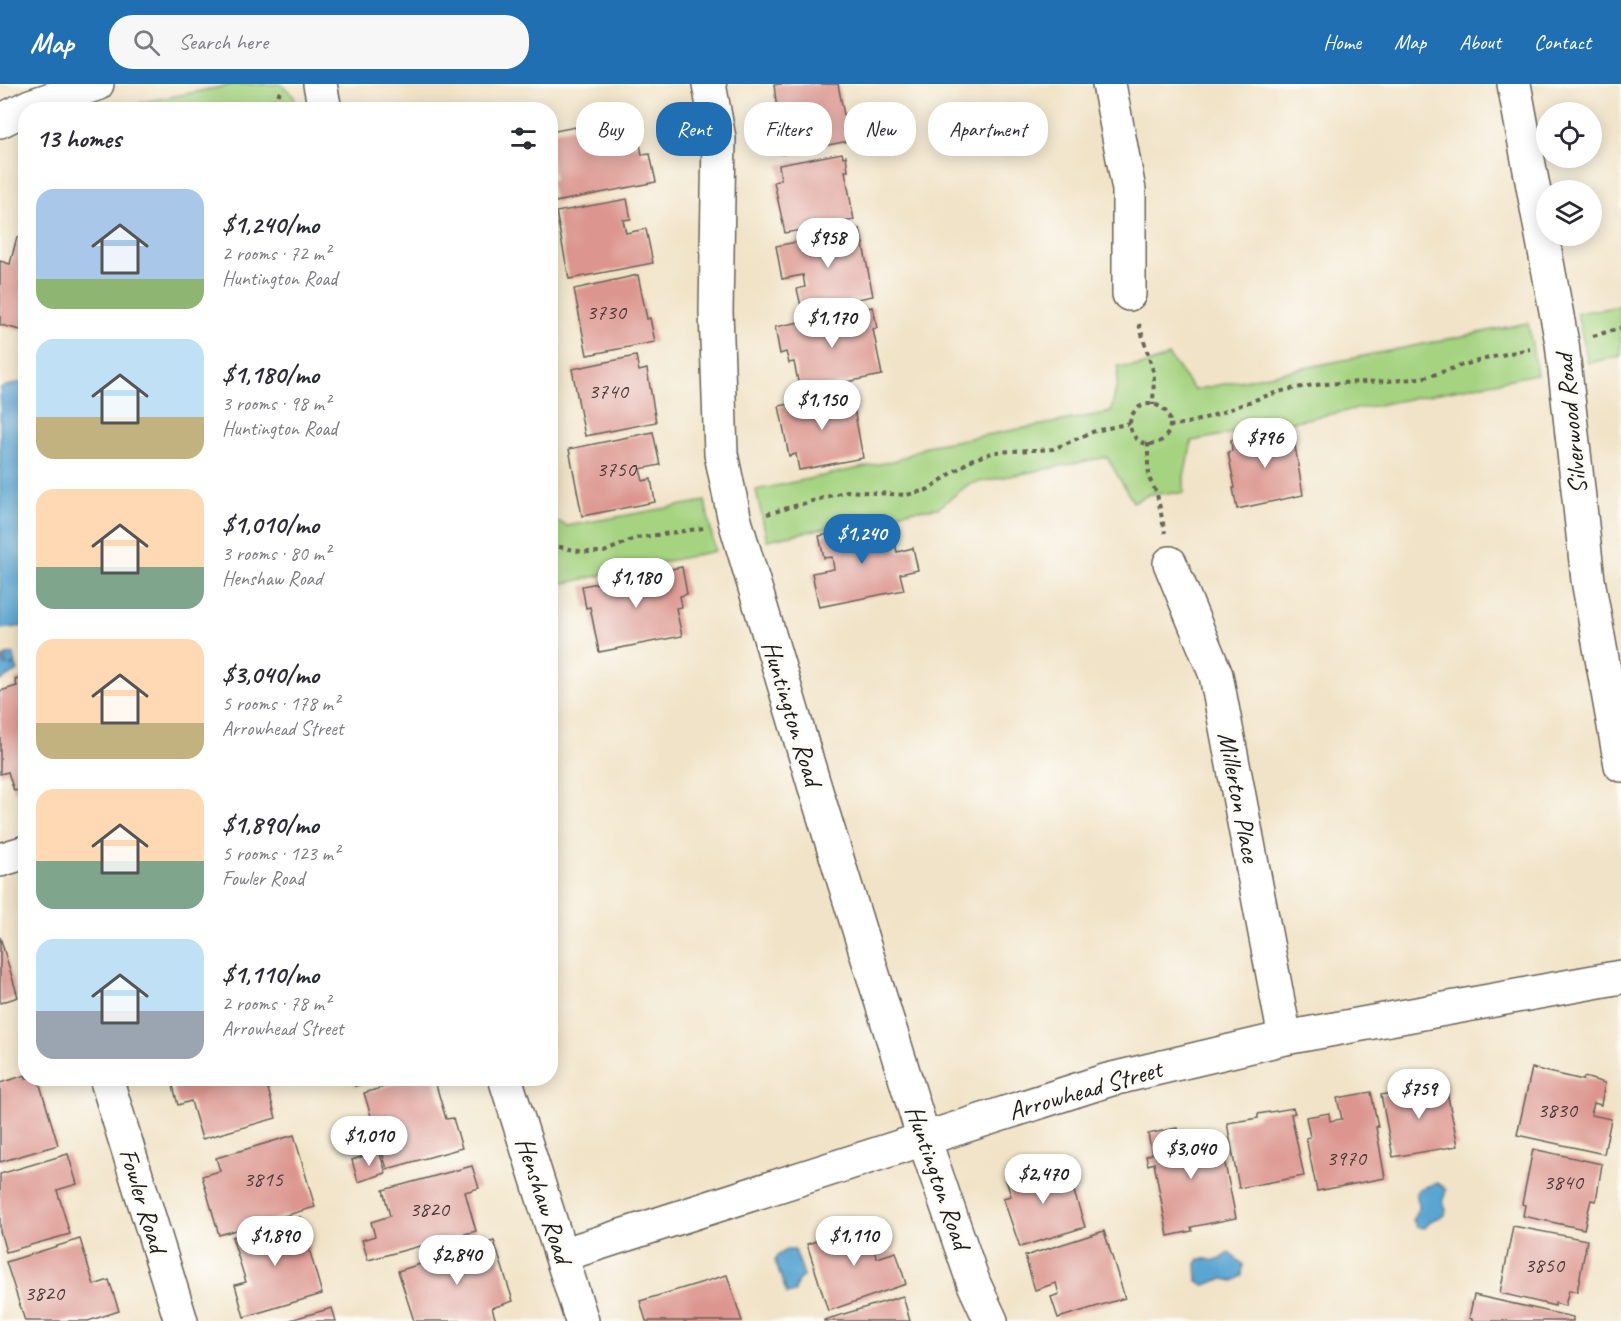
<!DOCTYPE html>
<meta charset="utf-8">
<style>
body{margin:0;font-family:Caveat,sans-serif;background:#f7f7f7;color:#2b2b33;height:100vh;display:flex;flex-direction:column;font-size:22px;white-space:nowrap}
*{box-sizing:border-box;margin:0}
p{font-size:20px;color:#7c7c81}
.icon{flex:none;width:33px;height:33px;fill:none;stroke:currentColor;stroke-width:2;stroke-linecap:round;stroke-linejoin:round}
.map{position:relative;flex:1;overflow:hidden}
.sheet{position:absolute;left:18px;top:18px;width:540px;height:984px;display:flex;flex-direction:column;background:#fff;border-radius:24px;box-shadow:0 3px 15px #0003}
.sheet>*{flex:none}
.top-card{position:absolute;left:576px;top:18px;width:570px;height:54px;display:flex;gap:12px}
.fabs{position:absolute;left:1536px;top:18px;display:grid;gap:12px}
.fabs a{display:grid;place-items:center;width:66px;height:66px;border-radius:50%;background:#fff;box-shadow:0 3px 15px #0003;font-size:30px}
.price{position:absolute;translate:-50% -51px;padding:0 14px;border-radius:21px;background:#fff;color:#222;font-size:20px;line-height:39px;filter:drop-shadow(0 2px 3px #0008)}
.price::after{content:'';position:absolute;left:50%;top:36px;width:18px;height:14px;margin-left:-9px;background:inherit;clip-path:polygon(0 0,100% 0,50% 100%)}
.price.selected{background:#1f6fb2;color:#fff}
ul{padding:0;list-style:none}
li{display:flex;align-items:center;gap:18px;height:150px;padding:0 18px}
li span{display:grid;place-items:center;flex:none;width:168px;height:120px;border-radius:18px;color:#555}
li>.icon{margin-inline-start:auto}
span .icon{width:72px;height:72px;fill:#fffc;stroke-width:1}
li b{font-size:26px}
h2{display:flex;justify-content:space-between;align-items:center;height:72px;padding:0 18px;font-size:26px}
.pill{padding:0 21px;border-radius:24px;background:#fff;box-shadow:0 3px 15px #0003;font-size:21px;line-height:54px}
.pill.selected{background:#1f6fb2;color:#fff}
header{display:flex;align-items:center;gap:36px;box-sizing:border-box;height:84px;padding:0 30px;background:#1f6fb2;color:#fff}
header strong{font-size:28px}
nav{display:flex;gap:33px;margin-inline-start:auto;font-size:21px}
.search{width:420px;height:54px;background:#f7f7f7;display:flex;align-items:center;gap:15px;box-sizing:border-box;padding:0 21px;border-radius:24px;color:#7c7c81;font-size:22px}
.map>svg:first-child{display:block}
.green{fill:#a5d380;stroke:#60784e;stroke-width:1.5}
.water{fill:#5aa5d2;stroke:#3b6077;stroke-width:1.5}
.building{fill:#dc968f}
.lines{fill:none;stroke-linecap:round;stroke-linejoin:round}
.minor-casing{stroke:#676258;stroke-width:36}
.path{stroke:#676258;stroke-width:4;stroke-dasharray:4.5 4.5;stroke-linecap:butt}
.minor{stroke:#fff;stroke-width:33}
.labels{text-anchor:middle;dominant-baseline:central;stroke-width:6;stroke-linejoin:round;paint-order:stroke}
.number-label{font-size:22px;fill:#4c3a39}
.street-label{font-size:26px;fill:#1c1c1c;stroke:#fdfcf7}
</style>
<header>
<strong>Map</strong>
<div class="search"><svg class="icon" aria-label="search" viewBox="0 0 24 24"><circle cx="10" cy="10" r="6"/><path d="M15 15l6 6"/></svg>Search here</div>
<nav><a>Home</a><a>Map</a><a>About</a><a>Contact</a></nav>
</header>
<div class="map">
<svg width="1621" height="1237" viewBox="0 0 1621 1237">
<rect width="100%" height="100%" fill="#fdfcf7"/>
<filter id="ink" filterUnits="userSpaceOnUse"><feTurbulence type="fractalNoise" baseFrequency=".0167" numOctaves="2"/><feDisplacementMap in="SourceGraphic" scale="12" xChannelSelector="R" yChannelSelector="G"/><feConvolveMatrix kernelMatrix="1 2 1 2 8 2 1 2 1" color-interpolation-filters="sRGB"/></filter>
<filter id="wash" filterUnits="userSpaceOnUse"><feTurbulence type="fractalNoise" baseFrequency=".008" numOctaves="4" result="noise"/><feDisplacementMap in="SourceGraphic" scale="24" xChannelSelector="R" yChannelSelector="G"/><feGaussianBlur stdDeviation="1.35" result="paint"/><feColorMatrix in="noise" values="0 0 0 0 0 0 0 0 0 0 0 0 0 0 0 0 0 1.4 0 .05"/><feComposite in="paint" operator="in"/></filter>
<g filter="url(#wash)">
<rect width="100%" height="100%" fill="#f1e3c7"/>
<g class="green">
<path d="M236 0H281L293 11 299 25H140L139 19Z"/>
<path d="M1621 222V272L1588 279 1577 229Z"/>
<path d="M1528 239 1537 290 1192 357 1184 392V409L1150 410 1133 418 1107 373 969 400 938 424 907 427 767 456 756 406 898 376 927 362 1111 328 1117 300 1118 282C1137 284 1152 281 1168 271L1194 306Z"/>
<path d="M705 417 715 467 556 501 551 498V434L567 442Z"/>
</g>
<g class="water">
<path d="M25 297V542L0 545V304Z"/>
<path d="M13 569 16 579 10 582 16 581 18 587 0 597V574L2 573 5 581H7L4 572Z"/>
<path d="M1437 1099 1444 1103 1446 1106 1443 1116 1446 1126 1445 1131 1432 1136 1425 1144 1417 1143 1413 1136 1419 1123 1416 1109 1419 1105Z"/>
<path d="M786 1166H795L804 1191 797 1198 795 1208 787 1210 775 1177 777 1172Z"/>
<path d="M1229 1169 1243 1180 1242 1192 1234 1197C1229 1196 1223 1194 1219 1196 1208 1199 1206 1205 1197 1197L1196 1180 1199 1175C1215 1173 1212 1183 1229 1169Z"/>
</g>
<g id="blocks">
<g class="building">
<path d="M780 0H838L849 57 782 70 779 51 775 52 772 34 778 33 774 1Z"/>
<path d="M628 35 634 62 640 60 642 71 650 70 656 98 555 118 550 97 555 95 550 73V48L575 43 576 46Z"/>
<path d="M842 69 843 73 846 72 848 87H845L854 136 785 149 774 98 781 96 779 81Z"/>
<path d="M627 115 631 135 623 136 626 149 646 145 653 179 569 195 556 128Z"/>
<path d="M860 145 873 212 802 226 797 205 805 203 803 191 782 195 776 162Z"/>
<path d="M17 153 22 155V153L26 154V232L21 246 0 241V177L10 180Z"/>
<path d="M638 191 647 235 650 234 655 258 587 271 574 205Z"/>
<path d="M873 223 877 244 873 245 882 291 800 307 794 278 789 279 786 268 780 270 775 243Z"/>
<path d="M636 272 639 287 647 285 656 338 585 352 572 285Z"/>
<path d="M851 308 863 374 799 386 796 370 789 372 779 322Z"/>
<path d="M1292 344 1303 411 1237 425 1233 404H1235L1228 368 1232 367 1231 356Z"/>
<path d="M653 348 660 381 640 385 643 397 651 395 655 418 582 432 569 365Z"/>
<path d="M890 438 897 468 913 464 918 486 900 490 904 506 819 523 812 489 834 485 832 473 824 474 819 452Z"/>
<path d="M682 483 687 510 680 512 682 523 676 524 682 552 599 568 590 523 586 524 582 502Z"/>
<path d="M26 593V707L20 709 19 706 14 707 8 688 0 690V607L17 602 15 596Z"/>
<path d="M0 853 18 913 0 919Z"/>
<path d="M1532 984 1583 996 1584 993 1605 999 1601 1021 1594 1019 1591 1031 1611 1035 1604 1070 1517 1051Z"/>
<path d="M26 991V994H38L58 1061 0 1078V999Z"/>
<path d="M171 994H265L276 1034 202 1055 191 1017 178 1021Z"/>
<path d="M353 994H378V995L355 1002Z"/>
<path d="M414 994H434L446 1035 453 1034 462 1064 387 1085 364 1009Z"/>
<path d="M1445 998 1458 1062 1393 1073 1381 1011Z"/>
<path d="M1371 1008 1378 1043H1376L1385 1094 1317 1107 1306 1054 1310 1053 1306 1033 1329 1029 1330 1037 1342 1035 1337 1014Z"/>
<path d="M1293 1024 1295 1029 1291 1030 1304 1092 1239 1104 1227 1039 1258 1034V1030Z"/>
<path d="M1177 1044 1178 1052 1190 1050V1056L1219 1050 1236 1134 1191 1143 1192 1147 1168 1152 1154 1079 1148 1081 1146 1072 1152 1070 1148 1050Z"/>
<path d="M294 1051 315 1123 219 1151 202 1092 220 1087 216 1074Z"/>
<path d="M1533 1065 1602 1080 1596 1117 1591 1116 1584 1145 1523 1132 1525 1121 1522 1120Z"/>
<path d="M379 1067 386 1089 358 1098 352 1076Z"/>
<path d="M68 1070 77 1100 57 1106 70 1150 6 1168 0 1147V1090Z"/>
<path d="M1065 1078 1085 1143 1020 1163 1003 1114 1011 1112 1006 1096Z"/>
<path d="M472 1082 479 1104 465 1108 476 1147 368 1176 362 1156 375 1152 371 1138 390 1132 383 1106Z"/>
<path d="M300 1133 322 1210 244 1233 235 1201 246 1198 232 1153Z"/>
<path d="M874 1139 880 1159 872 1162 877 1174 896 1168 906 1200 828 1227 807 1160Z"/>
<path d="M1513 1142 1587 1156 1577 1208 1569 1206 1565 1222 1555 1219V1222L1500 1209Z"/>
<path d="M1104 1147 1125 1214 1058 1234 1051 1213 1059 1210 1056 1199 1035 1206 1025 1172Z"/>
<path d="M80 1155 94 1201 109 1196 119 1227 88 1237H25L6 1178Z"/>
<path d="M494 1157 513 1217 492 1224 496 1237H414L398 1187Z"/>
<path d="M727 1191 742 1237H646L640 1217Z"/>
<path d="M1474 1211 1573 1233V1237H1472V1235L1469 1234Z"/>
<path d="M903 1212 910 1237H824V1236Z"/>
<path d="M332 1224 336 1237H290V1236Z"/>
</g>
</g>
</g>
<g filter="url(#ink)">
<use href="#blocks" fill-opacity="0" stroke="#676258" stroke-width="1.5"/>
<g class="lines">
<g class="minor-casing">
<g id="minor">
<path d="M320 0 325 26"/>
<path d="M709 0 719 54 716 227 721 370 735 437 816 707 924 1055 974 1200 991 1237"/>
<path d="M1109 0 1129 106V210"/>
<path d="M1514 0 1562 259 1588 496 1621 681"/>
<path d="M0 37 30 22 97 0"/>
<path d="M1170 479 1216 591 1285 954"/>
<path d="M0 776 26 768"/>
<path d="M106 994 181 1237"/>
<path d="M505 994 582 1237"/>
<path d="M562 1171 1108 996 1285 954 1621 893"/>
</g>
</g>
<g class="path">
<path d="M268 26 280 8"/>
<path d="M1139 240 1154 290 1153 321"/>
<path d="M1593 252 1621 244"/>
<circle cx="1150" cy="340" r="20"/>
<path d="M1169 342C1214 337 1252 312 1296 304 1337 296 1378 300 1419 294 1435 292 1451 284 1467 280 1488 274 1509 269 1530 265"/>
<path d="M1148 359V383L1150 396 1157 410 1165 449"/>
<path d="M767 430 847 407 906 411 927 406 971 376 995 368 1053 365 1095 347 1130 339"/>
<path d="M550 461 584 468H604L636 454 704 444"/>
</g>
<use href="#minor" class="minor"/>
</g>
</g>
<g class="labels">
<g class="number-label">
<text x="606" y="228">3730</text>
<text x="608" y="307">3740</text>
<text x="616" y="385">3750</text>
<text x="1557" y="1026">3830</text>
<text x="1346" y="1074">3970</text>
<text x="263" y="1095">3815</text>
<text x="1563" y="1098">3840</text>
<text x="429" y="1125">3820</text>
<text x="1544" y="1181">3850</text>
<text x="44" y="1209">3820</text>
</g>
<g class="street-label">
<text transform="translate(1571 340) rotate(-96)">Silverwood Road</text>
<text transform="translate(792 629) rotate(73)">Huntington Road</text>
<text transform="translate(1239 713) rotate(79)">Millerton Place</text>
<text transform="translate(1085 1006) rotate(-16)">Arrowhead Street</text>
<text transform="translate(938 1093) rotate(71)">Huntington Road</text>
<text transform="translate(143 1116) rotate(73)">Fowler Road</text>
<text transform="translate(544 1116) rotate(72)">Henshaw Road</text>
</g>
</g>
</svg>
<div class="fabs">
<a><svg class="icon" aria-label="locate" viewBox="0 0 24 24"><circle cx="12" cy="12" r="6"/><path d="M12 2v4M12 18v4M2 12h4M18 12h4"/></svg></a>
<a><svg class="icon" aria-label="layers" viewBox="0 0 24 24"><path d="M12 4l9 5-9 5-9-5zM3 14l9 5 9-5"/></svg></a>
</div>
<b class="price" style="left:828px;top:185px">$958</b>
<b class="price" style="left:832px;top:265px">$1,170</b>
<b class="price" style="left:822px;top:347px">$1,150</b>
<b class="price" style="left:1265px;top:385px">$796</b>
<b class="price selected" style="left:862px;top:481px">$1,240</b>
<b class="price" style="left:636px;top:525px">$1,180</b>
<b class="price" style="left:1419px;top:1036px">$759</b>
<b class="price" style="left:369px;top:1083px">$1,010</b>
<b class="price" style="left:1191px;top:1096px">$3,040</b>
<b class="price" style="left:1043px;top:1121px">$2,470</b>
<b class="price" style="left:275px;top:1183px">$1,890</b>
<b class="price" style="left:854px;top:1183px">$1,110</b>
<b class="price" style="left:457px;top:1202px">$2,840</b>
<div class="top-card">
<a class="pill">Buy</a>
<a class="pill selected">Rent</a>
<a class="pill">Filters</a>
<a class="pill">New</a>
<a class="pill">Apartment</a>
</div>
<section class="sheet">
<h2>13 homes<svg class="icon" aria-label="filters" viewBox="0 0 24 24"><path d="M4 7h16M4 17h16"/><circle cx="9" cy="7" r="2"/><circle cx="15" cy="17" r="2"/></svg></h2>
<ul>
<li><span style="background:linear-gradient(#a9c7e8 75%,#8fb573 0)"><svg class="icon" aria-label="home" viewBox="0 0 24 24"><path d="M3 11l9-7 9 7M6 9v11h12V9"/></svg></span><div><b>$1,240/mo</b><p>2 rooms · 72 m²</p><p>Huntington Road</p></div></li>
<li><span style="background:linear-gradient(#bfe0f5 65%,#c2b280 0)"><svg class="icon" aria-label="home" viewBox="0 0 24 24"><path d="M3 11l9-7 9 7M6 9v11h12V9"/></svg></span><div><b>$1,180/mo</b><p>3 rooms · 98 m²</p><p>Huntington Road</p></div></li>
<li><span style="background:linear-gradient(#ffd9b3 65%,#7fa58c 0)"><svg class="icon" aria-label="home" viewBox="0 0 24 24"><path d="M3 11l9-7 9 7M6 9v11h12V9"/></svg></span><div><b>$1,010/mo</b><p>3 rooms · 80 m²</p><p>Henshaw Road</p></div></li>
<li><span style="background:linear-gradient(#ffd9b3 70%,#c2b280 0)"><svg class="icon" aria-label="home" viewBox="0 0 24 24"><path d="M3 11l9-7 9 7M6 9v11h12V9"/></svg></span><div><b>$3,040/mo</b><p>5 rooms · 178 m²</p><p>Arrowhead Street</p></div></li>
<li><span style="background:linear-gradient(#ffd9b3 60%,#7fa58c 0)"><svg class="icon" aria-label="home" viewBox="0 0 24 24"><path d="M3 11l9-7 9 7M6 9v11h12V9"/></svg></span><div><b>$1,890/mo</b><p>5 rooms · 123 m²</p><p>Fowler Road</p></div></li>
<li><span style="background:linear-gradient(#bfe0f5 60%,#9aa5b1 0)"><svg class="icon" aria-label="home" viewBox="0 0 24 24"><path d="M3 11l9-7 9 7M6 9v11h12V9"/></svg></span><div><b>$1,110/mo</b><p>2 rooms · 78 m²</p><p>Arrowhead Street</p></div></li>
</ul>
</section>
</div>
